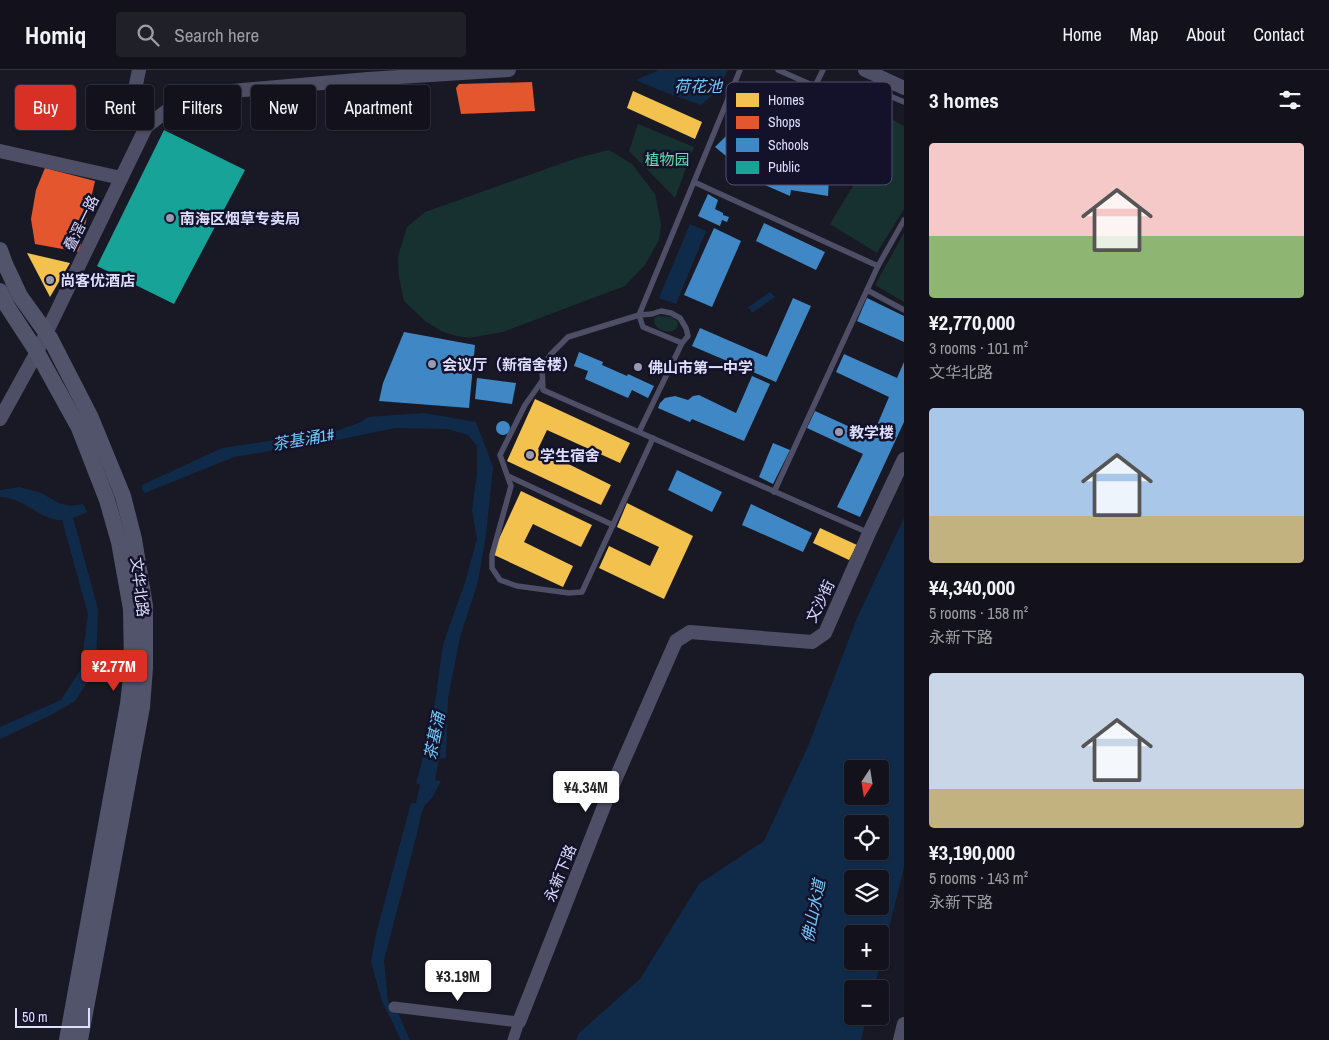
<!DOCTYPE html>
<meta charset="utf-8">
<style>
body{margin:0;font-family:"Archivo Narrow","Noto Sans SC",sans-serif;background:#202029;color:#f1f3f6;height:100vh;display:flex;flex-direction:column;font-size:19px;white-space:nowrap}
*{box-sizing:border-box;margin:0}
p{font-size:16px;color:#9d9ea3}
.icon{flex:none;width:28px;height:28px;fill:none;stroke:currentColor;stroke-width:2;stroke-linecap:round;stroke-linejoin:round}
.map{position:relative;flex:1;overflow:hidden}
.drawer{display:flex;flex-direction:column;background:#13121c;width:425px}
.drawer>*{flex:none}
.guide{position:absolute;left:15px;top:15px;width:475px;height:45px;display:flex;gap:10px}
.needle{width:32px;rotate:192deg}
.buttons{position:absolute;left:844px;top:690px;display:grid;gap:10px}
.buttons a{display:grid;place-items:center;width:45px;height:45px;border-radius:5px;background:#13121c;box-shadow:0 1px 4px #0004,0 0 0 1px #32323b;font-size:25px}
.scale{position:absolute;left:15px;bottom:12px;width:75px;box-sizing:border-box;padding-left:5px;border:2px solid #dedefe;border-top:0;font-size:14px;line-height:18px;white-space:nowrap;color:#dedefe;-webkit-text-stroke:4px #14122b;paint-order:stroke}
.price{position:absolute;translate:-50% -42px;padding:0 11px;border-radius:5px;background:#fff;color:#222;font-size:16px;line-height:32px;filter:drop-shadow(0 1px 2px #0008)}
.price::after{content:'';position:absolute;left:50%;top:30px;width:15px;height:11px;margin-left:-8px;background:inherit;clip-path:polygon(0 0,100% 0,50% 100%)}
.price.current{background:#d93025;color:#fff}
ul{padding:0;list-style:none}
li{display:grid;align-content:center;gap:10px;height:265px;padding:0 25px}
li span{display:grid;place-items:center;height:155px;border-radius:5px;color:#555}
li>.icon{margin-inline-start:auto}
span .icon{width:90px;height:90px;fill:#fffc;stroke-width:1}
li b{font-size:21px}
h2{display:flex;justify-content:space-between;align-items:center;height:60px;padding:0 25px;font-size:21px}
.tag{padding:0 18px;border-radius:5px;background:#13121c;box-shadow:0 1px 4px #0004,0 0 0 1px #32323b;font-size:18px;line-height:45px}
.tag.current{background:#d93025;color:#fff}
header{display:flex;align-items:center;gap:30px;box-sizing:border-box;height:70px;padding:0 25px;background:#13121c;border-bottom:1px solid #32323b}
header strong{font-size:24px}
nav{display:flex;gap:28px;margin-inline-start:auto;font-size:18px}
.search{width:350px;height:45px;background:#202029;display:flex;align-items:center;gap:12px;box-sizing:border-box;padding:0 18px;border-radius:5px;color:#9d9ea3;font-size:19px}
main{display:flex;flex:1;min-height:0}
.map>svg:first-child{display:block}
.green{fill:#16312f}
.water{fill:#102b4a;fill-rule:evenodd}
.homes{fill:#f2c14e}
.shops{fill:#e4572e}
.schools{fill:#3f88c5}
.public{fill:#17a398}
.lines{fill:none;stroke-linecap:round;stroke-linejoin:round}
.service{stroke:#4e4f66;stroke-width:5.5}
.minor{stroke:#4e4f66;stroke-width:11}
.tertiary{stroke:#4e4f66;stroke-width:14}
.secondary{stroke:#52546b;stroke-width:16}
.poi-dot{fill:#9999b2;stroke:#14122b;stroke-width:2}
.labels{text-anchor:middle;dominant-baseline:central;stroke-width:5;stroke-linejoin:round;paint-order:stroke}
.park-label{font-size:15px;fill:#6adeb4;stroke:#14122b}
.poi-label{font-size:15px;font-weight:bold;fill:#dedefe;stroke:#14122b;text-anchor:start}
.street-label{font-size:15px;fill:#dedefe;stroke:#14122b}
.water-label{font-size:16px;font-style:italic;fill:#6fcafb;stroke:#14122b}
.key{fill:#14122b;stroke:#514f6a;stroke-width:1}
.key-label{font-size:14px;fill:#dedefe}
</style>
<header>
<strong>Homiq</strong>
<div class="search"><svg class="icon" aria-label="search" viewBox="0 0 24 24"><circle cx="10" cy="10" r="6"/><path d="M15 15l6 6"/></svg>Search here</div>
<nav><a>Home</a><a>Map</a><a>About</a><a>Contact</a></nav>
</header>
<main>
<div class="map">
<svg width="904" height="970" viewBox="0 0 904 970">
<rect width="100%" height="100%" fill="#191825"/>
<g class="green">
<path d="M893 50 904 56V139L877 183 830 154Z"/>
<path d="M638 54 694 77 675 128 629 81Z"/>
<path d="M609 80 632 94 655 124 661 154 659 170 645 195 625 216 503 262 469 268 456 266 441 261 425 251 404 231 399 208 398 186 407 157 425 142 577 88Z"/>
<path d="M904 163V232L875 215Z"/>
<path d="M658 246 671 247 677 251 678 255 676 259C667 265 653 260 654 248Z"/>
</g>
<g class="water">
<path d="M659 0H728L717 21 701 35 659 20 636 10Z"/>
<path d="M690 154 706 161 676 234 659 228Z"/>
<path d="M770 222 775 227 752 243 750 239 747 238Z"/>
<path d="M424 343 476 352 493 397 486 465 478 512 460 567 448 628 446 688 439 689 435 710 441 711 432 728 425 735 421 744 418 760 384 890 388 931 399 945 410 970H401L382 931 371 892 376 864 411 733H416L420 715 416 713 421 696 435 632 443 575 466 509 477 469 472 440 477 403V376L468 365 447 359 395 358 337 370 234 387 145 423 142 420V415L222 378 336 361 361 352 368 347Z"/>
<path d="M20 417 41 423 59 433 71 436 83 434 87 442 73 448 98 539 96 599 75 631 49 646 0 669V657L61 630 81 599 88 544 62 450C42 452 24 427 0 427V420Z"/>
<path d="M904 448V797L874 919H852V946H867L861 970H576L579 963 640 909 699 814 764 771 809 674 857 548ZM852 699H880V726H852ZM852 754H880V781H852ZM852 809H880V836H852ZM852 864H880V891H852Z"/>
</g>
<g class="homes">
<path d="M633 21 702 52 695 69 627 38Z"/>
<path d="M27 183 70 193 50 227Z"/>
<path d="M535 329 630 373 620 393 547 360 538 379 611 415 601 435 507 391Z"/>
<path d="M521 421 592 455 581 477 533 454 524 472 573 496 563 517 492 484Z"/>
<path d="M627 433 693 466 664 529 599 498 609 476 650 496 659 477 617 457Z"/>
<path d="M820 458 857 475 849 490 813 473Z"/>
</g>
<g class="shops">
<path d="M532 12 535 41 461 44 456 18 459 14Z"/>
<path d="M45 98 95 111 79 182 35 174 31 149 36 120Z"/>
</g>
<g class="schools">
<path d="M726 66 751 85 749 90 791 108V104L829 109 828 126 791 120 790 126 737 103 741 98 715 77Z"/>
<path d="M708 124 718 130 715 139 723 143V145L729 147 727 152 722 150 720 156 698 146Z"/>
<path d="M764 153 825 182 816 200 756 171Z"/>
<path d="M714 158 741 171 712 237 684 225Z"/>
<path d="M793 228 811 236 776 312 692 276 700 258 767 287Z"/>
<path d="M867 228 904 246V272L857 251Z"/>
<path d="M404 262 475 275 469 338 379 331 383 313Z"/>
<path d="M579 282 603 292 602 295 627 306 628 304 654 316 648 328 632 320 628 328 585 309 588 301 574 296Z"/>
<path d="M844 284 897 308 904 292V352L860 447 837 437 863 384 807 358 815 341 872 367 889 327 836 302Z"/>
<path d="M752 306 770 314 744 371 692 349 690 352 658 338 660 333 665 328 675 326 688 330 693 326 699 325 736 343Z"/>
<path d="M477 308 516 313 512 334 475 329Z"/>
<circle cx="503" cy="358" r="7"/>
<path d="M773 373 790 380 773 414 759 407Z"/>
<path d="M677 400 722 422 712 442 668 420Z"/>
<path d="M751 434 812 463 803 482 742 455Z"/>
</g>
<path class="public" d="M164 60 245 100 174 234 97 196Z"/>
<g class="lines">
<g class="service">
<path d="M778 0 835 25 856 27 890 26 904 32"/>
<path d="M815 16 823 0"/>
<path d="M694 112 878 196"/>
<path d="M867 220 904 240"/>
<path d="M682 273 643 257 639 245 740 0"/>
<path d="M542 311 525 335 500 385 511 416 492 485V498L500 510 517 516 569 523 582 522 653 368"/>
<path d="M639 362 682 273 688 266 686 258 680 248 671 243 661 241 652 244 639 245 568 267 551 284 542 298 543 320 869 463"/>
<path d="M508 406 613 455"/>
<path d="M774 422 878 196 904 150"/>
</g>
<path class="minor" d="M394 937 519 952 513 970"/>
<g class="tertiary">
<path d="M139 0 135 19 146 57"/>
<path d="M865 0 904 18"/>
<path d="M0 81 121 108"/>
<path d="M0 349 37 282 146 57 187 25 368 9 509 0"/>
<path d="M519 952 608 726 676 571 690 562 812 572 825 563 869 463 904 389"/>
<path d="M900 970 904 954"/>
</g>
<g class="secondary">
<path d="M0 180 5 194 20 226 50 268 91 348 123 426 134 469 145 536V598L142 637 80 970"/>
<path d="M0 221 7 236 37 282 79 358 107 430 119 472 131 539 132 597 128 634 67 970"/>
</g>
</g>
<g class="poi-dot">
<circle cx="170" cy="148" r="5"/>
<circle cx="50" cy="210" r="5"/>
<circle cx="432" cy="294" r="5"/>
<circle cx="638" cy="297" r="5"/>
<circle cx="839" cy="362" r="5"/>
<circle cx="530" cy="385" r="5"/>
</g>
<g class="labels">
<g class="park-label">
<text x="667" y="89">植物园</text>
</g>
<g class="poi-label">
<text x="180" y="148">南海区烟草专卖局</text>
<text x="60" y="210">尚客优酒店</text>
<text x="442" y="294">会议厅（新宿舍楼）</text>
<text x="648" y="297">佛山市第一中学</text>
<text x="849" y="362">教学楼</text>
<text x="540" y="385">学生宿舍</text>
</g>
<g class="street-label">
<text transform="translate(81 153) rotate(-64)">叠滘一路</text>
<text transform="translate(140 517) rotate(83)">文华北路</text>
<text transform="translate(820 531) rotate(-64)">文沙街</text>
<text transform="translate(560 803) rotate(-68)">永新下路</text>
</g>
<g class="water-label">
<text x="698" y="16">荷花池</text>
<text transform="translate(303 369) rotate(-10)">茶基涌1#</text>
<text transform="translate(434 666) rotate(-79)">茶基涌</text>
<text transform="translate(813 841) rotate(-79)">佛山水道</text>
</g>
</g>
<rect x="726" y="12" width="166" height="103" rx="8" class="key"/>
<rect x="736" y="23" width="23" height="14" fill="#f2c14e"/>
<rect x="736" y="46" width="23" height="13" fill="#e4572e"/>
<rect x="736" y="68" width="23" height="14" fill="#3f88c5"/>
<rect x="736" y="91" width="23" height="13" fill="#17a398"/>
<g class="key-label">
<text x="768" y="35">Homes</text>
<text x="768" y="57">Shops</text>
<text x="768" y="80">Schools</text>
<text x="768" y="102">Public</text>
</g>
</svg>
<div class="buttons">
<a><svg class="needle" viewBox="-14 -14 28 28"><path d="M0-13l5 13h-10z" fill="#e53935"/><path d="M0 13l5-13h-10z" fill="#9d9ea3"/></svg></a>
<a><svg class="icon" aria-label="locate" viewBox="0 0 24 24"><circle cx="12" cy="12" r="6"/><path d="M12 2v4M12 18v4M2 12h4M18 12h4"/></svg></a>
<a><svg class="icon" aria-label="layers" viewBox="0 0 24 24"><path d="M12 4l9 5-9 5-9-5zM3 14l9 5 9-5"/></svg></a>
<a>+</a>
<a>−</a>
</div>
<div class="scale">50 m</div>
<b class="price current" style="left:114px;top:622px">¥2.77M</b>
<b class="price" style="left:586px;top:743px">¥4.34M</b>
<b class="price" style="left:458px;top:932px">¥3.19M</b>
<div class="guide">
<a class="tag current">Buy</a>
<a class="tag">Rent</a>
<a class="tag">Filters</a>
<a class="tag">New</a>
<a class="tag">Apartment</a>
</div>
</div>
<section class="drawer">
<h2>3 homes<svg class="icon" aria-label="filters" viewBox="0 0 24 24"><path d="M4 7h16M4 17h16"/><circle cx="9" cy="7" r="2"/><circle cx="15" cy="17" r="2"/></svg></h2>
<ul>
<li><span style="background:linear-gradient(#f6c9c9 60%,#8fb573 0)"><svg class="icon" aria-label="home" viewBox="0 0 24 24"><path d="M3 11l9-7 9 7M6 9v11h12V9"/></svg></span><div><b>¥2,770,000</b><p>3 rooms · 101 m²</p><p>文华北路</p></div></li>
<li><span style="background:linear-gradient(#a9c7e8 70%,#c2b280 0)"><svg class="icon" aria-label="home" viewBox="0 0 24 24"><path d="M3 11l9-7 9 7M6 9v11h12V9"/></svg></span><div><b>¥4,340,000</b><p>5 rooms · 158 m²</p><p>永新下路</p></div></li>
<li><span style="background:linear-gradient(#c9d6e8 75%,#c2b280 0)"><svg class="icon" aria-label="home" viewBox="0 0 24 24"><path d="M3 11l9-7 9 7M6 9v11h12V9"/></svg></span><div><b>¥3,190,000</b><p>5 rooms · 143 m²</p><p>永新下路</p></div></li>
</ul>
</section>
</main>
